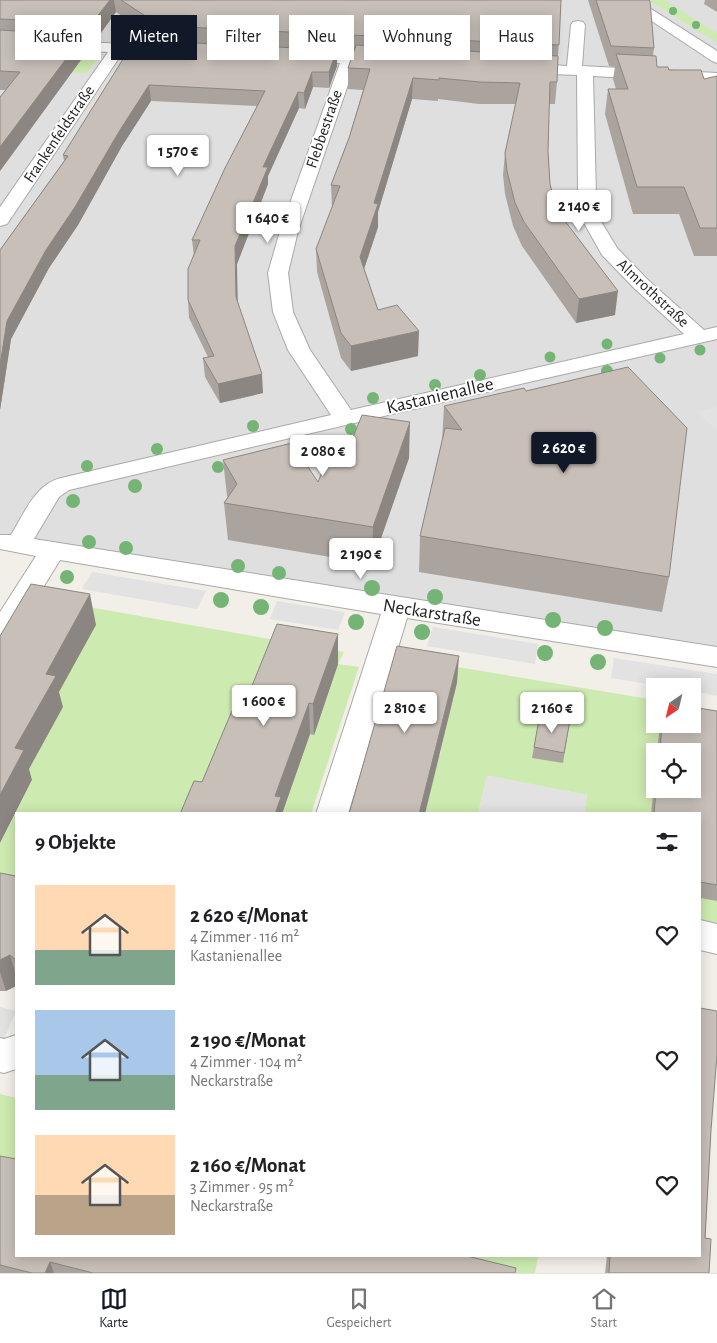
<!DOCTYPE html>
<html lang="de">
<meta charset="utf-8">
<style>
body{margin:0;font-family:"Alegreya Sans",sans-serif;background:#f2f2f2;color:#202124;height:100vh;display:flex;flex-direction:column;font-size:19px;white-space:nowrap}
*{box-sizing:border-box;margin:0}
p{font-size:16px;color:#757577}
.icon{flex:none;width:28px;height:28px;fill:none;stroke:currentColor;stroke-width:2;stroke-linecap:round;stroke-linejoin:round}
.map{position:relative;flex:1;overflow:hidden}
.sheet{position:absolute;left:15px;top:812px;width:686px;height:445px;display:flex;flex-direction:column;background:#fff;border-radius:0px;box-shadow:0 2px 12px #0003}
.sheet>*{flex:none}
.banner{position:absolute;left:15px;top:15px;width:688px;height:45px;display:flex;gap:10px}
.needle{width:32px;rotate:215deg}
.buttons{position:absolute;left:646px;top:678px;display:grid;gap:10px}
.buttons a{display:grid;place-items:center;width:55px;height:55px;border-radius:0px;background:#fff;box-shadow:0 2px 12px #0003;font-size:25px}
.price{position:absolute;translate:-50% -42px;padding:0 11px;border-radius:5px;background:#fff;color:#222;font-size:16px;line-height:32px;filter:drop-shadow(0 1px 2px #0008)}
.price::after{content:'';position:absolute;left:50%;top:30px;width:15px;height:11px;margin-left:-8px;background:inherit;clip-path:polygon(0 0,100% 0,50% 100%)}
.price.active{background:#111827;color:#fff}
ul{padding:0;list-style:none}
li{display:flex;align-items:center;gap:15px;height:125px;padding:0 20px}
li span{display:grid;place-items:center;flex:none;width:140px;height:100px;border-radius:0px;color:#555}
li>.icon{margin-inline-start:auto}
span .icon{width:60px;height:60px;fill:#fffc;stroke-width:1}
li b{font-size:21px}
h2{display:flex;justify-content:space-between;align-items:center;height:60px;padding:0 20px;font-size:21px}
.tag{padding:0 18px;border-radius:0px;background:#fff;box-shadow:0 2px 12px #0003;font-size:18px;line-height:45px}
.tag.active{background:#111827;color:#fff}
.tabs{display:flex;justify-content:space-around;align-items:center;height:70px;border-top:1px solid #e0e0e0;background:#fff;font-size:14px;color:#757577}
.tabs a{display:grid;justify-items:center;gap:2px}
.tabs .active{color:#111827}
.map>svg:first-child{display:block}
.residential{fill:#e0dfdf}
.grass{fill:#cdebb0}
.parking{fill:#e2e2e2}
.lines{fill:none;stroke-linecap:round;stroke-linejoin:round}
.minor-casing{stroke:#a9a9a9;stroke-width:2}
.minor{fill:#fff;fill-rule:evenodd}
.tree{fill:#74b475}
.wall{fill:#aba49e}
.shaded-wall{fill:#8b8681}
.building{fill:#c7bfb8;stroke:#8b8681}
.labels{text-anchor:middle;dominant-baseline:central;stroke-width:4;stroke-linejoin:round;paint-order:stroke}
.far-street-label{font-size:16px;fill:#222;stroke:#fff}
.street-label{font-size:19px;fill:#222;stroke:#fff}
</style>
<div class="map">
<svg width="717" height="1273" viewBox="0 0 717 1273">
<rect width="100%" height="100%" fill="#f2efe9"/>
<path class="residential" d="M0 0H717V657L0 542Z"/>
<g class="grass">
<path d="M649 0H664L717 33V43Z"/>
<path d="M1 49 100 55 87 73 0 68Z"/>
<path d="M49 600 344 652 338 664 359 667 311 814H16V904H0V843L32 781 0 695Z"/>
<path d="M397 657 655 700V724H660L657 751H655L654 794 717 805V830L700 814H584L587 795 487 776 478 814H425L432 782 355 814H340L375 744 440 755 448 718Z"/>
<path d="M717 893V939L700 935V898L716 901Z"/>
<path d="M0 1094 16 1098V1177L0 1173Z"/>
<path d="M390 1256H538L535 1273H459Z"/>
</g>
<g class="parking">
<path d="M717 407V431L697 412Z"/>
<path d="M92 572 206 591 197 609 82 589Z"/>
<path d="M277 601 345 612 338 630 270 619Z"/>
<path d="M433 627 538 644 535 664 427 646Z"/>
<path d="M614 658 717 674V696L693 691 692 686H662L611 678Z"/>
<path d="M487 775 587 795 584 814H478Z"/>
<path d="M0 1007 16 1011 2 1044H0Z"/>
</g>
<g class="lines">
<g class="minor-casing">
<g id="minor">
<path d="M620 0H637L717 51V63L712 61Z"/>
<path d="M578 21 583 22 585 25 582 66 717 73V83L593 76 596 195 602 223 617 248 648 280 704 330 717 327V339L516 385 69 490 59 497 34 539 717 647V667L407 618 348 814H316L381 614 60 560 10 641 0 644V612L36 556 0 549V535H11C24 514 35 484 61 478L331 415 288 350 273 312 268 273 280 231 340 63 301 61 296 59 293 56 296 53 301 51 388 56 393 58 396 61 393 64H355L298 231 288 273 293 312 310 350 351 410 684 334 634 288 602 255 584 223 578 195 577 75 521 73 516 71 513 68 516 65 521 63 567 66 571 25 573 22Z"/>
<path d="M0 38 168 46 173 47 175 50 173 53 168 54 123 52 7 224 0 226V207L108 52 0 46Z"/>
<path d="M700 920 717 924V954L700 950Z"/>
<path d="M16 1035V1069L4 1073 0 1072V1038L4 1039Z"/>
</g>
</g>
<use href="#minor" class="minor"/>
</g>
<g class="tree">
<circle cx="673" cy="11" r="4"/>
<circle cx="696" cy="25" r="4"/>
<circle cx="130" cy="44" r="4"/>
<circle cx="607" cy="344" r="5.5"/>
<circle cx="700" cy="350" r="5.5"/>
<circle cx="550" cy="357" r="5.5"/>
<circle cx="660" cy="358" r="5.5"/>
<circle cx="607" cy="371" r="6"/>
<circle cx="480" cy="375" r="6"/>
<circle cx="435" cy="385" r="6"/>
<circle cx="373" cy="398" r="6"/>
<circle cx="253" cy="426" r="6"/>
<circle cx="351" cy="429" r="6"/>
<circle cx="157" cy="449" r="6"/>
<circle cx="87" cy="466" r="6"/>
<circle cx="218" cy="467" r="6"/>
<circle cx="135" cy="486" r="7"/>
<circle cx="73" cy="501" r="7"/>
<circle cx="89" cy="542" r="7"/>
<circle cx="126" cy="548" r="7"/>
<circle cx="238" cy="566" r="7"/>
<circle cx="279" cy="573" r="7"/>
<circle cx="67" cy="577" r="7"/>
<circle cx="372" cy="588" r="8"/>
<circle cx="435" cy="597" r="8"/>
<circle cx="221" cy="600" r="8"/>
<circle cx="261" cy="607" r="8"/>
<circle cx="553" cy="620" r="8"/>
<circle cx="356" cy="622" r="8"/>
<circle cx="605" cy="628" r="8"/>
<circle cx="422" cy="632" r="8"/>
<circle cx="545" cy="653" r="8"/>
<circle cx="598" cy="662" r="8"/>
</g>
<g class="wall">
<path d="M0 0H561L558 56 557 82 555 104H549L548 151 550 184 554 200 615 315 576 323 522 246 513 226 505 194 503 175 505 153 516 104H479L438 99V101L412 99 378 212V227L364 269 378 310 418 356 351 371 341 358 317 272 316 249 332 208 331 185 349 138 363 90 348 89V68L353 54 337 53V66L329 88 313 87 305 109 299 108 268 176V184L237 264V300L263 393 220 403 205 377 203 358 208 357 189 318 188 300 194 256 192 240 257 106 151 101 122 146 78 225 49 268 11 339 0 410V250L64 161 63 155 144 41 143 30 116 12 95 41 85 40 86 53 0 171V97L6 90H0Z"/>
<path d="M588 0H649L654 48 653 56 657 67 704 79 717 76V256H694L679 214H633L605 114 608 89H616L613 79 615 67 609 66Z"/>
<path d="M705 0H717V12L704 4Z"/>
<path d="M444 406 669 577 662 612 419 572 420 536 442 441Z"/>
<path d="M347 452 409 458 372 564 228 540 224 503 228 498 227 496 223 460 318 482Z"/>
<path d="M338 664 314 735 310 734 282 813 202 782 243 708Z"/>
<path d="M717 711V901L700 898V814H651L655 776V789H692V751H657L660 724H692Z"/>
<path d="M570 720 563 763 532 758 534 747Z"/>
<path d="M0 873 16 876V986L6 991H0Z"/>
<path d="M711 1130 705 1238 709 1273H605L607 1256H700Z"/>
<path d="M0 1156 515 1273H0Z"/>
</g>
<g class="shaded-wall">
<path d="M110 0H114L116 12 95 41 92 23Z"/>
<path d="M84 35 86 53 0 171V147Z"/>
<path d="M337 50V66L329 88V72Z"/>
<path d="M312 72 313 87 305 109 304 93Z"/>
<path d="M413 78 412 99 378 212V227L360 281V257L374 203Z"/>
<path d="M149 85 151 101 122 146 78 225 49 268 11 339 0 410V365L7 321 46 250 120 130Z"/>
<path d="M298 92 299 108 268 176V184L237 264 238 315 236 297 235 246 263 167Z"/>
<path d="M618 291 615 315 576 323 579 299Z"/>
<path d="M419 331 418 356 351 371V346Z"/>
<path d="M262 374 263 393 220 403 218 384Z"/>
<path d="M410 422 409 458 372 564 373 527Z"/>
<path d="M90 594 96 625 59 692 63 707 29 769 32 780 0 843V795L15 748 46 674Z"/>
<path d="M338 634V664L314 735 313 704Z"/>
<path d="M459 656 457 683 425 814H419Z"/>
<path d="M309 703 310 734 282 814H275V796Z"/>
<path d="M10 955 16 975V986L6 991 0 972V960Z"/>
<path d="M50 1262 54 1273H45Z"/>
</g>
<g class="building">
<path d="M0 0H110L92 23 0 19Z"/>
<path d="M121 0H561L559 45 142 25 147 17Z"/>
<path d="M596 0H649L650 1 654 48 611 46Z"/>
<path d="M0 30 84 35 0 147V97L20 72 0 71Z"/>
<path d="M135 40 337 50 329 72H312L304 93 298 92 263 167H268L235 246 236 297 262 374 218 384 203 358 214 356 188 300V269L200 240H192L225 168 265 91 149 85 120 130 75 207 46 250 7 321 0 365V250L68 156 63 155Z"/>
<path d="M356 45 558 56 557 82H550L548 151 550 184 554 200 565 221 618 291 579 299 524 222 515 203 507 171 505 153 520 83 480 82 439 78V80L413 78 374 203 378 204 360 257 378 310 397 305 419 331 351 346 341 333 316 249 340 186 331 185 349 138 370 69 348 68Z"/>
<path d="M616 54 656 56 657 67H668L669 70H701L704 79 717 76V228H700L684 187H637L608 89H628Z"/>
<path d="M628 367 687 428 669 577 420 536 445 428 462 430 444 406 524 388 526 391Z"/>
<path d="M362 415 410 422 373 527 224 503 237 484 223 460 292 443 318 482 331 450 347 452Z"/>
<path d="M31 584 90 594 46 674 56 676 15 748 24 750 0 795V636Z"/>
<path d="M277 624 338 634 313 704 309 703 275 796 281 797 275 814H180L194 781 202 782 234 706 243 708Z"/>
<path d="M397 646 459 656 419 814H349Z"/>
<path d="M692 707 717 711V885L700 882V814H654L656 789H692V751H660L662 724H692Z"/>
<path d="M540 714 570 720 564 753 534 747Z"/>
<path d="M0 873 16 876V960L10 955 0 960Z"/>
<path d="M700 1008 717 1011V1055L711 1130 705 1238 711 1239 709 1273H609L610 1256H700Z"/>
<path d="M0 1156 16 1159V1256H467L516 1268 515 1273H93L50 1262 45 1273H32L0 1265Z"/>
</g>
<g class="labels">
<g class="far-street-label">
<text transform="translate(324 129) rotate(-71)">Flebbestraße</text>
<text transform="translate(59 134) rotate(-56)">Frankenfeldstraße</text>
<text transform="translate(653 293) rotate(43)">Almrothstraße</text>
</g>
<g class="street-label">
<text transform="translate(440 396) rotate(-13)">Kastanienallee</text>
<text transform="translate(432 613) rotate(9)">Neckarstraße</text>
</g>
</g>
</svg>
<div class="buttons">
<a><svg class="needle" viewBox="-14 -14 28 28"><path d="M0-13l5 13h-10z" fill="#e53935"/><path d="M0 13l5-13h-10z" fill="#757577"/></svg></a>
<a><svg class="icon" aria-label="locate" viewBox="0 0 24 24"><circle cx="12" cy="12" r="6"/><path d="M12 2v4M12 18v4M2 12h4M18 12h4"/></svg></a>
</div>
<b class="price" style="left:178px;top:177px">1 570 €</b>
<b class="price" style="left:579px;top:232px">2 140 €</b>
<b class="price" style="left:268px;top:244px">1 640 €</b>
<b class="price active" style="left:564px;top:474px">2 620 €</b>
<b class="price" style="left:323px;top:477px">2 080 €</b>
<b class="price" style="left:361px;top:580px">2 190 €</b>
<b class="price" style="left:264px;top:727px">1 600 €</b>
<b class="price" style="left:405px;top:734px">2 810 €</b>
<b class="price" style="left:552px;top:734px">2 160 €</b>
<div class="banner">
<a class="tag">Kaufen</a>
<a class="tag active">Mieten</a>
<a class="tag">Filter</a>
<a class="tag">Neu</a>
<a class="tag">Wohnung</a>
<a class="tag">Haus</a>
</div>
<section class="sheet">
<h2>9 Objekte<svg class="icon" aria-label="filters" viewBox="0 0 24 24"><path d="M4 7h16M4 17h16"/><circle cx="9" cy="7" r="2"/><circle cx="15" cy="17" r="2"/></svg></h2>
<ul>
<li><span style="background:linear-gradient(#ffd9b3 65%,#7fa58c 0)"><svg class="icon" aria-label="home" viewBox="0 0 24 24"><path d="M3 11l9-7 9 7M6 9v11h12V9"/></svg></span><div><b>2 620 €/Monat</b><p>4 Zimmer · 116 m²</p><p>Kastanienallee</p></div><svg class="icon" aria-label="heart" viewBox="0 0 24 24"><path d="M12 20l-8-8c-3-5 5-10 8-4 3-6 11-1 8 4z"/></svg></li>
<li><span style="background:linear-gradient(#a9c7e8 65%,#7fa58c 0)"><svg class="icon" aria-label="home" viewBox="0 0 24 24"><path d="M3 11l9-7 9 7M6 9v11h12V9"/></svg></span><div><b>2 190 €/Monat</b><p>4 Zimmer · 104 m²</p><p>Neckarstraße</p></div><svg class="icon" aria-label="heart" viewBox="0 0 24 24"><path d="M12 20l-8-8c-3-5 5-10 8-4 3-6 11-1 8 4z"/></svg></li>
<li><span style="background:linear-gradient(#ffd9b3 60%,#b9a48a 0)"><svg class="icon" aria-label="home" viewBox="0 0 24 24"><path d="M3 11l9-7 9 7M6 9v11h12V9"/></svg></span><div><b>2 160 €/Monat</b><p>3 Zimmer · 95 m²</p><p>Neckarstraße</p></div><svg class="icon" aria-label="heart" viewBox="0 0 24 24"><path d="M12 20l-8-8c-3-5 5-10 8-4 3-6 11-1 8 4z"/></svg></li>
</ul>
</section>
</div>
<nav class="tabs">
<a class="active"><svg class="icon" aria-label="map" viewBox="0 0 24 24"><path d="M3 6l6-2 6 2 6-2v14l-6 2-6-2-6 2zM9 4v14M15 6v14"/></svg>Karte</a>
<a><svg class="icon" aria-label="saved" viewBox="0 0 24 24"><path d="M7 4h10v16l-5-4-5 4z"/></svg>Gespeichert</a>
<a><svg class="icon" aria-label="home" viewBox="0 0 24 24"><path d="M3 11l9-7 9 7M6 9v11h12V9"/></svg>Start</a>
</nav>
